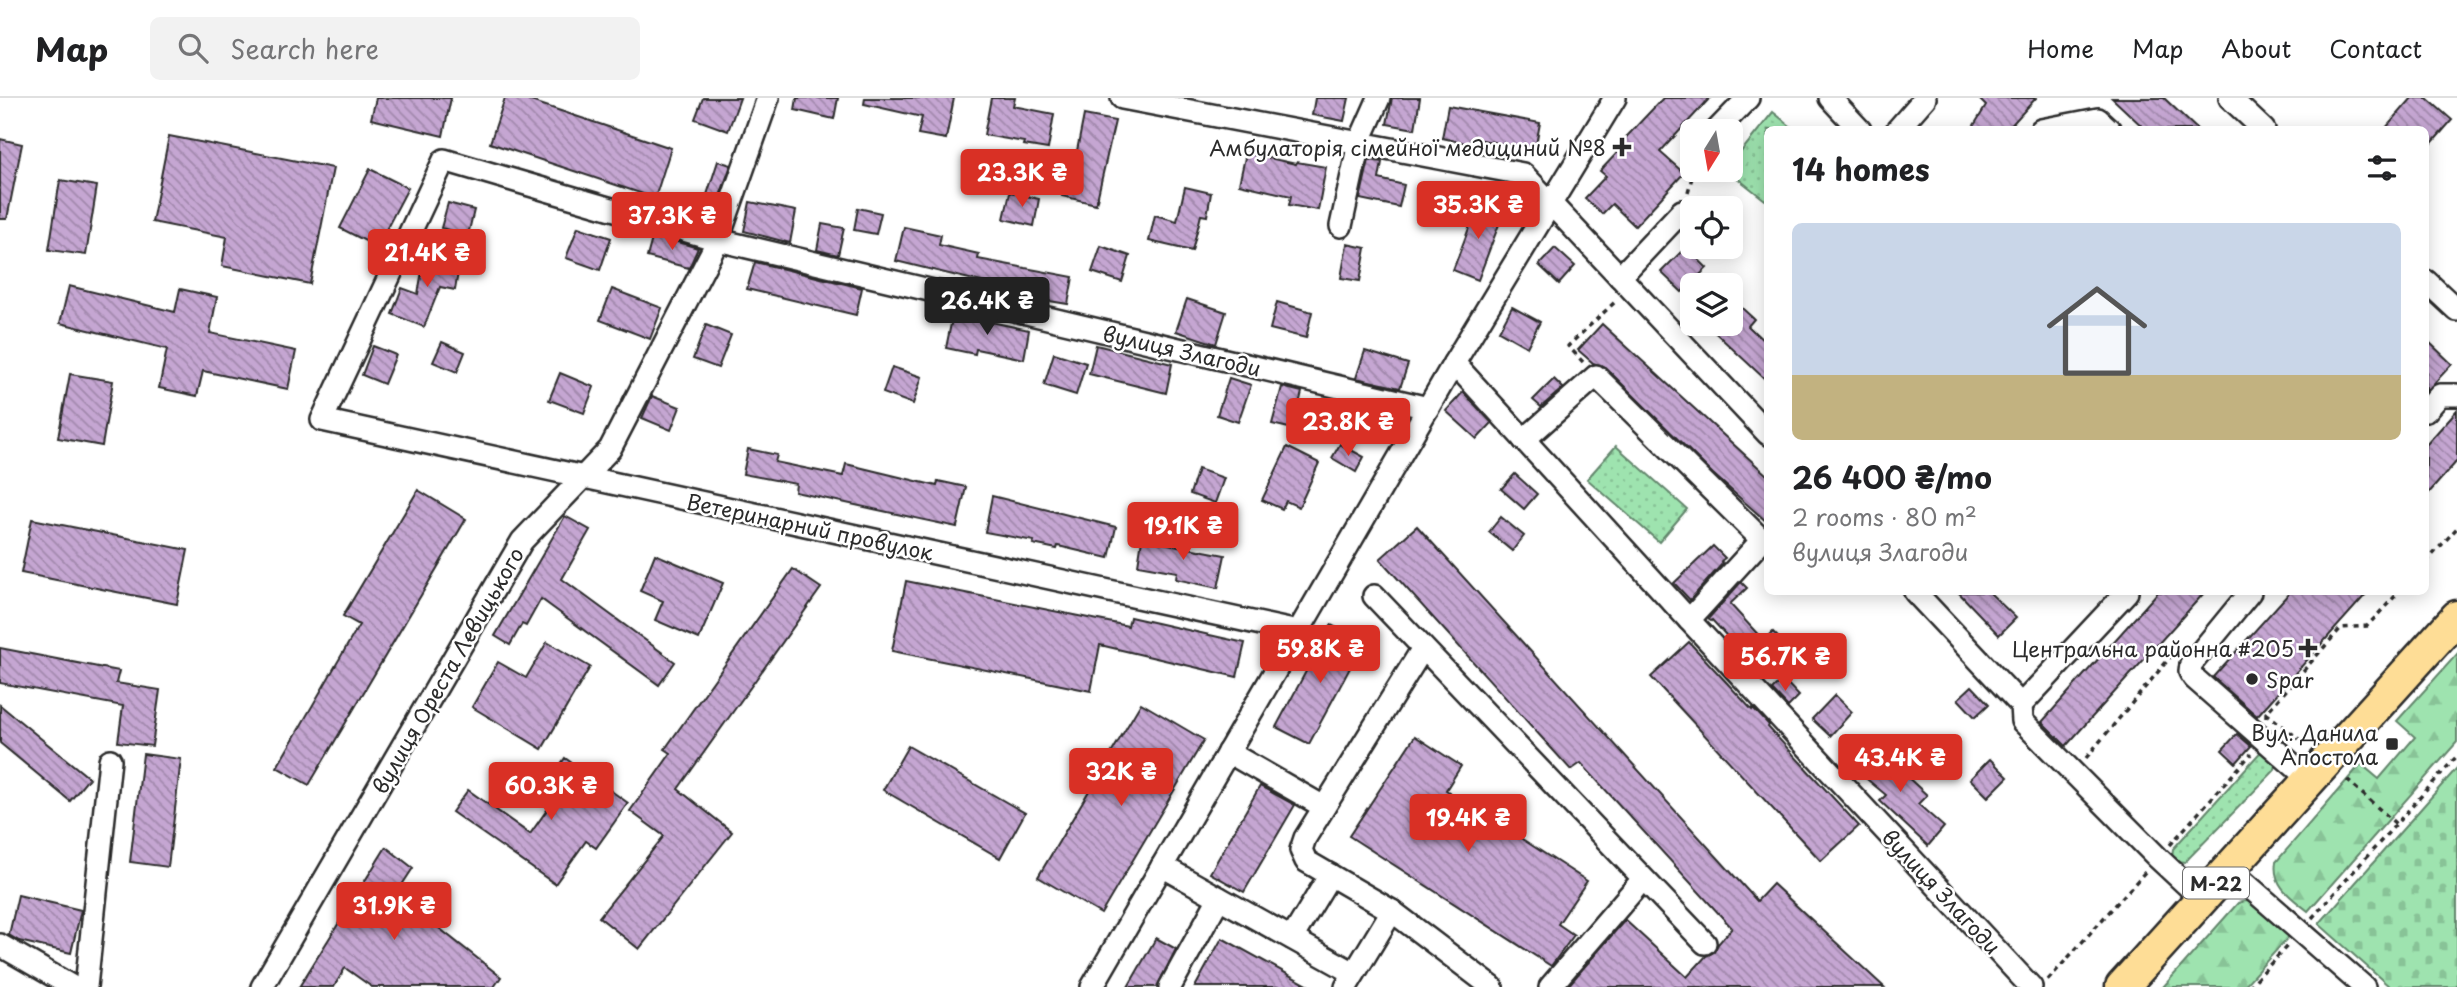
<!DOCTYPE html>
<meta charset="utf-8">
<style>
body{margin:0;font-family:"Playpen Sans",sans-serif;background:#f2f2f2;color:#202124;height:100vh;display:flex;flex-direction:column;font-size:26px;white-space:nowrap}
*{box-sizing:border-box;margin:0}
p{font-size:23px;color:#757577}
.icon{flex:none;width:38px;height:38px;fill:none;stroke:currentColor;stroke-width:2;stroke-linecap:round;stroke-linejoin:round}
.map{position:relative;flex:1;overflow:hidden}
.panel{position:absolute;left:1764px;top:28px;width:665px;height:469px;display:flex;flex-direction:column;background:#fff;border-radius:10px;box-shadow:0 4px 18px #0003}
.panel>*{flex:none}
.needle{width:46px;rotate:191deg}
.tools{position:absolute;left:1680px;top:21px;display:grid;gap:14px}
.tools a{display:grid;place-items:center;width:63px;height:63px;border-radius:10px;background:#fff;box-shadow:0 4px 18px #0003;font-size:35px}
.price{position:absolute;translate:-50% -60px;padding:0 16px;border-radius:7px;background:#d93025;color:#fff;font-size:23px;line-height:46px;filter:drop-shadow(0 2px 4px #0008)}
.price::after{content:'';position:absolute;left:50%;top:42px;width:21px;height:16px;margin-left:-10px;background:inherit;clip-path:polygon(0 0,100% 0,50% 100%)}
.price.active{background:#222;color:#fff}
ul{padding:0;list-style:none}
li{display:grid;align-content:center;gap:14px;height:371px;padding:0 28px}
li span{display:grid;place-items:center;height:217px;border-radius:10px;color:#555}
li>.icon{margin-inline-start:auto}
span .icon{width:126px;height:126px;fill:#fffc;stroke-width:1}
li b{font-size:30px}
h2{display:flex;justify-content:space-between;align-items:center;height:84px;padding:0 28px;font-size:30px}
header{display:flex;align-items:center;gap:42px;box-sizing:border-box;height:98px;padding:0 35px;background:#fff;border-bottom:2px solid #e0e0e0}
header strong{font-size:33px}
nav{display:flex;gap:38px;margin-inline-start:auto;font-size:24px}
.search{width:490px;height:63px;background:#f2f2f2;display:flex;align-items:center;gap:18px;box-sizing:border-box;padding:0 24px;border-radius:10px;color:#757577;font-size:26px}
.map>svg:first-child{display:block}
.grass{fill:url(#grass-dots);stroke:#64876d;stroke-width:2}
.forest{fill:url(#forest-firs);stroke:#64876d;stroke-width:2}
.cemetery{fill:url(#cemetery-stones);stroke:#64876d;stroke-width:2}
.building{fill:url(#building-back-hatch);stroke:#2b2b2b;stroke-width:2}
.lines{fill:none;stroke-linecap:round;stroke-linejoin:round}
.minor-casing{stroke:#2b2b2b;stroke-width:26}
.highway-casing{stroke:#2b2b2b;stroke-width:37}
.path{stroke:#2b2b2b;stroke-width:3.5;stroke-dasharray:5 5;stroke-linecap:butt}
.minor{stroke:#fff;stroke-width:21}
.highway{stroke:#fedd96;stroke-width:32}
.poi-dot{fill:#2b2b2b;stroke:#fff;stroke-width:2.5}
.labels{text-anchor:middle;dominant-baseline:central;stroke-width:5;stroke-linejoin:round;paint-order:stroke}
.shield{fill:#fff;stroke:#6b6b6b;stroke-width:2}
.shield-label{font-size:19px;font-weight:bold;fill:#2b2b2b}
.poi-label{font-size:21px;fill:#2b2b2b;stroke:#fff;text-anchor:end}
.street-label{font-size:21px;fill:#2b2b2b;stroke:#fff}
</style>
<header>
<strong>Map</strong>
<div class="search"><svg class="icon" aria-label="search" viewBox="0 0 24 24"><circle cx="10" cy="10" r="6"/><path d="M15 15l6 6"/></svg>Search here</div>
<nav><a>Home</a><a>Map</a><a>About</a><a>Contact</a></nav>
</header>
<div class="map">
<svg width="2457" height="889" viewBox="0 0 2457 889">
<defs>
<pattern id="grass-dots" width="8" height="8" patternUnits="userSpaceOnUse" patternTransform="scale(1.75)"><rect width="8" height="8" fill="#9ee3af"/><path d="M2 2h.1M6 6h.1" fill="none" stroke="#88c397" stroke-width="1.8" stroke-linecap="round"/></pattern>
<pattern id="forest-firs" width="22" height="20" patternUnits="userSpaceOnUse" patternTransform="scale(1.75)"><rect width="22" height="20" fill="#9ee3af"/><path d="M5 1l3.5 6h-7zM16 11l3.5 6h-7z" fill="#88c397"/></pattern>
<pattern id="cemetery-stones" width="16" height="16" patternUnits="userSpaceOnUse" patternTransform="scale(1.75)"><rect width="16" height="16" fill="#9ee3af"/><path d="M2 7V4a2 2 0 0 1 4 0v3zM10 15v-3a2 2 0 0 1 4 0v3z" fill="#88c397"/></pattern>
<pattern id="building-back-hatch" width="6" height="6" patternUnits="userSpaceOnUse" patternTransform="scale(1.75)"><rect width="6" height="6" fill="#c5a6d2"/><path d="M-1 5l2 2M0 0l6 6M5-1l2 2" fill="none" stroke="#a087ab"/></pattern>
</defs>
<rect width="100%" height="100%" fill="#fff"/>
<filter id="ink" filterUnits="userSpaceOnUse"><feTurbulence type="fractalNoise" baseFrequency=".0143" numOctaves="2"/><feDisplacementMap in="SourceGraphic" scale="14" xChannelSelector="R" yChannelSelector="G"/><feConvolveMatrix kernelMatrix="1 2 1 2 8 2 1 2 1" color-interpolation-filters="sRGB"/></filter>
<g filter="url(#ink)">
<g class="grass">
<path d="M1773 14 1794 31 1768 32V99L1765 102 1727 72H1731V66Z"/>
<path d="M1616 348 1687 411 1659 444 1587 381Z"/>
<path d="M2265 649 2278 664 2274 673 2185 764 2176 763 2172 758 2173 751Z"/>
</g>
<g class="forest">
<path d="M2457 556V644L2308 813C2292 800 2272 788 2276 764L2361 666 2379 681 2415 639 2397 623Z"/>
<path d="M2245 803 2253 804 2293 834 2243 889H2163L2238 805Z"/>
</g>
<path class="cemetery" d="M2457 670V889H2390L2319 826Z"/>
<g class="building">
<path d="M376 0H451L443 38 371 21Z"/>
<path d="M505 0H522L671 50 655 100 490 45Z"/>
<path d="M703 0H740L728 33 695 21Z"/>
<path d="M797 0H838L834 21 795 12Z"/>
<path d="M865 0H954L946 41 918 36 922 19 864 6Z"/>
<path d="M991 0H1015L1013 8 1054 16 1048 51 1023 47 1024 44 984 37Z"/>
<path d="M1315 0H1349L1344 23 1312 17Z"/>
<path d="M1392 0H1420L1415 31 1387 26Z"/>
<path d="M1663 0H1710L1660 54 1684 75 1635 128 1612 106 1602 116 1585 100 1606 78 1600 73 1617 55 1614 52Z"/>
<path d="M1978 0H2036L2007 32H1971L1986 8Z"/>
<path d="M2112 0H2164L2198 32H2146Z"/>
<path d="M2412 0H2427L2452 22 2426 52V32H2384Z"/>
<path d="M1448 8 1540 25 1535 52 1471 40 1470 46 1442 40Z"/>
<path d="M1084 17 1115 23 1096 106 1062 98 1070 62 1075 63Z"/>
<path d="M169 38 333 70 310 186 222 168 227 139 152 124Z"/>
<path d="M0 41 22 46 7 121H0Z"/>
<path d="M1246 55 1296 66 1297 64 1326 69 1318 112 1289 107 1291 98 1239 86Z"/>
<path d="M1369 62 1382 64 1379 81 1404 87 1399 109 1360 101Z"/>
<path d="M718 63 731 67 715 112 703 109Z"/>
<path d="M370 71 408 90 377 149 340 130Z"/>
<path d="M60 82 97 88 86 157 49 152Z"/>
<path d="M1185 89 1211 95 1207 118 1201 117 1192 153 1149 143 1155 117 1177 123Z"/>
<path d="M1010 94 1039 101 1034 128 1004 121Z"/>
<path d="M750 104 796 113 790 145 744 133Z"/>
<path d="M1479 104 1504 113 1478 182 1453 172Z"/>
<path d="M448 105 474 112 468 137 441 130Z"/>
<path d="M858 110 881 115 876 136 854 132Z"/>
<path d="M822 126 844 130 838 157 817 152Z"/>
<path d="M578 129 611 140 600 172 566 160Z"/>
<path d="M904 129 941 137 939 147 979 156 978 161 1073 179 1068 206 1037 201 1038 199 993 190 994 187 896 163Z"/>
<path d="M653 137 698 150 689 170 647 159Z"/>
<path d="M1347 146 1366 150 1360 183 1341 180Z"/>
<path d="M1101 148 1130 158 1122 184 1092 174Z"/>
<path d="M1686 149 1707 170 1682 194 1661 174Z"/>
<path d="M1555 150 1575 168 1559 186 1539 167Z"/>
<path d="M425 156 460 163 455 192 440 189 424 229 392 216 402 190 418 196Z"/>
<path d="M755 164 862 190 856 217 747 191Z"/>
<path d="M69 188 175 214 180 191 217 199 210 235 296 253 288 291 203 273 197 298 159 290 167 251 60 225Z"/>
<path d="M612 191 662 210 650 241 600 222Z"/>
<path d="M1731 200 1754 221 1748 228 1768 247V284L1706 226H1731Z"/>
<path d="M1187 201 1226 214 1216 246 1176 233Z"/>
<path d="M1277 204 1312 214 1306 240 1270 231Z"/>
<path d="M1512 209 1540 224 1527 249 1499 233Z"/>
<path d="M953 216 1029 232 1024 261 976 251 975 256 946 250Z"/>
<path d="M1602 226 1768 378V425L1713 376 1605 269 1593 265 1578 252Z"/>
<path d="M706 227 731 237 718 270 693 261Z"/>
<path d="M2426 241 2452 266 2426 294Z"/>
<path d="M442 244 465 254 457 274 433 264Z"/>
<path d="M1096 247 1172 266 1166 295 1089 276Z"/>
<path d="M373 248 396 257 384 286 362 277Z"/>
<path d="M1365 253 1408 266 1400 290 1356 280Z"/>
<path d="M1054 255 1086 265 1076 297 1044 287Z"/>
<path d="M892 269 922 279 913 306 883 295Z"/>
<path d="M560 275 594 289 584 315 549 302Z"/>
<path d="M70 276 113 283 102 348 58 340Z"/>
<path d="M1229 280 1251 287 1238 324 1217 317Z"/>
<path d="M1554 281 1563 290 1541 309 1533 302Z"/>
<path d="M1282 289 1302 294 1293 331 1272 326Z"/>
<path d="M1463 294 1492 325 1477 341 1446 313Z"/>
<path d="M652 298 680 309 671 332 642 320Z"/>
<path d="M2457 312V363L2426 398V347Z"/>
<path d="M1340 346 1364 359 1356 374 1332 360Z"/>
<path d="M1287 349 1319 365 1299 409 1286 403 1282 411 1262 402Z"/>
<path d="M748 351 777 357 775 364 843 378 846 366 937 388 938 383 966 389 957 429 795 394 796 386 743 376Z"/>
<path d="M1198 371 1224 380 1215 405 1190 396Z"/>
<path d="M1515 376 1537 396 1524 411 1501 391Z"/>
<path d="M418 392 466 421 309 687 277 669 359 527 343 518Z"/>
<path d="M992 398 1116 429 1109 460 1058 448 1057 451 1033 446 1034 443 985 434Z"/>
<path d="M565 418 590 432 562 481 675 564 659 587 541 501 526 528 522 526 510 547 495 538Z"/>
<path d="M1501 419 1524 438 1512 453 1489 434Z"/>
<path d="M32 421 188 452 177 506 21 475Z"/>
<path d="M1417 428 1757 803 1773 786 1884 889H1567L1625 822 1687 879 1706 858 1714 854 1718 846 1732 830 1581 665 1571 672 1380 461Z"/>
<path d="M1142 441 1225 457 1218 490 1176 481 1177 474 1138 467Z"/>
<path d="M1713 448 1725 460 1721 463 1723 465 1690 502 1674 485Z"/>
<path d="M655 456 723 485 699 541 655 522 663 503 640 493Z"/>
<path d="M793 471 821 490 678 691 732 734 639 851 599 819 664 738 630 713 671 655 665 651Z"/>
<path d="M906 483 1128 528 1130 519 1245 545 1237 579 1100 547 1091 593 892 553Z"/>
<path d="M1741 484 1747 490 1730 506 1764 543 1773 534 1792 554 1765 579 1712 522 1711 523 1708 521Z"/>
<path d="M1958 494H1989L2016 520 1999 537Z"/>
<path d="M2158 494H2205L2066 648 2042 624Z"/>
<path d="M2290 494H2368L2257 618 2213 579Z"/>
<path d="M1331 527 1364 544 1309 646 1276 629Z"/>
<path d="M547 544 590 569 542 651 472 609 498 564 526 580Z"/>
<path d="M1689 544 1752 612 1753 610 1769 627 1768 629 1859 728 1821 763 1651 579Z"/>
<path d="M0 550 119 573 116 585 160 592 152 648 118 644 123 608 0 585Z"/>
<path d="M1783 581 1799 598 1788 609 1772 592Z"/>
<path d="M1972 588 1989 606 1975 619 1958 601Z"/>
<path d="M1835 597 1852 614 1830 638 1812 621Z"/>
<path d="M1141 605 1204 642 1101 816 1038 779Z"/>
<path d="M0 607 89 680 70 703 0 645Z"/>
<path d="M2237 636 2251 648 2236 665 2222 652Z"/>
<path d="M1415 638 1461 668 1446 692 1587 783 1558 826 1574 837 1551 868 1349 738Z"/>
<path d="M1881 645 1897 659 1891 664 1927 697 1918 706 1944 729 1928 748 1880 703 1886 697 1857 673Z"/>
<path d="M908 648 1025 715 1000 760 883 692Z"/>
<path d="M143 656 181 661 168 769 130 764Z"/>
<path d="M565 660 628 705 596 750 586 743 555 786 452 714 468 692 530 736 556 699 544 690Z"/>
<path d="M1990 661 2008 679 1988 699 1970 681Z"/>
<path d="M1260 688 1295 707 1244 794 1210 775Z"/>
<path d="M386 749 413 770 396 796 501 879 494 889H372L345 870 334 889H299Z"/>
<path d="M18 797 81 812 71 855 19 843 9 837Z"/>
<path d="M1156 840 1176 851 1157 889H1128Z"/>
<path d="M1222 840 1311 889H1195Z"/>
</g>
<g class="lines">
<g class="minor-casing">
<g id="minor">
<path d="M1122 0 1523 76 1768 336"/>
<path d="M1830 0 1860 32"/>
<path d="M2230 0 2264 32"/>
<path d="M1897 32 1925 0"/>
<path d="M2041 32 2098 21 2110 32"/>
<path d="M1716 33 1748 0"/>
<path d="M1341 128 1359 45 1379 0"/>
<path d="M1620 179 1682 113"/>
<path d="M2426 183 2457 212"/>
<path d="M1454 265 1689 522 2031 889"/>
<path d="M2426 313 2440 297H2457"/>
<path d="M1524 342 1596 278 1762 442 1689 522"/>
<path d="M1915 494 2021 607 2022 623 2158 760 2202 801"/>
<path d="M2250 494 2191 566 2190 574 2194 580 2310 682"/>
<path d="M1374 498 1705 845"/>
<path d="M1298 534 322 322 444 62 718 142 1428 310"/>
<path d="M1423 550 1305 740 1301 752 1306 763 1392 813 1492 889"/>
<path d="M2021 607 2127 494"/>
<path d="M1228 654 1324 709"/>
<path d="M1162 768 1354 875"/>
<path d="M2229 771 2364 889"/>
<path d="M1292 840 1330 777"/>
<path d="M0 847 73 889"/>
<path d="M86 889 110 662"/>
<path d="M262 889 522 443 610 351 718 142 768 0"/>
<path d="M1092 889 1454 265 1615 0"/>
<path d="M1170 889 1219 800"/>
<path d="M1346 889 1392 813"/>
<path d="M1550 889 1643 781"/>
</g>
</g>
<g class="highway-casing">
<path id="highway" d="M2122 889 2457 519"/>
</g>
<g class="path">
<path d="M1688 94 1694 72"/>
<path d="M1583 264 1568 248 1616 203"/>
<path d="M2426 464 2457 430"/>
<path d="M2266 615 2299 641"/>
<path d="M2266 619V615L2341 530 2367 528 2399 494"/>
<path d="M2086 660 2173 556"/>
<path d="M2347 682 2396 726"/>
<path d="M2170 747 2251 656"/>
<path d="M2312 820 2457 658"/>
<path d="M2048 882 2146 773"/>
<path d="M2249 889 2288 847"/>
</g>
<use href="#minor" class="minor"/>
<use href="#highway" class="highway"/>
</g>
</g>
<g class="poi-dot">
<path d="M1618.5 38.5h7v7h7v7h-7v7h-7v-7h-7v-7h7z"/>
<path d="M2304.5 539.5h7v7h7v7h-7v7h-7v-7h-7v-7h7z"/>
<circle cx="2252" cy="581" r="7"/>
<rect x="2385" y="639" width="14" height="14" rx="3.5"/>
</g>
<g class="labels">
<rect class="shield" x="2183" y="769.5" width="66" height="31" rx="5"/>
<g class="shield-label">
<text x="2216" y="785">М-22</text>
</g>
<g class="poi-label">
<text x="1606" y="49">Амбулаторія сімейної медициний №8</text>
<text x="2294" y="550">Центральна районна #205</text>
<text x="2266" y="581" text-anchor="start">Spar</text>
<text x="2378" y="634">Вул. Данила<tspan x="2378" dy="24">Апостола</tspan></text>
</g>
<g class="street-label">
<text transform="translate(1182 252) rotate(13)">вулиця Злагоди</text>
<text transform="translate(810 428) rotate(12)">Ветеринарний провулок</text>
<text transform="translate(447 572) rotate(-60)">вулиця Ореста Левицького</text>
<text transform="translate(1942 793) rotate(47)">вулиця Злагоди</text>
</g>
</g>
</svg>
<div class="tools">
<a><svg class="needle" viewBox="-14 -14 28 28"><path d="M0-13l5 13h-10z" fill="#e53935"/><path d="M0 13l5-13h-10z" fill="#757577"/></svg></a>
<a><svg class="icon" aria-label="locate" viewBox="0 0 24 24"><circle cx="12" cy="12" r="6"/><path d="M12 2v4M12 18v4M2 12h4M18 12h4"/></svg></a>
<a><svg class="icon" aria-label="layers" viewBox="0 0 24 24"><path d="M12 4l9 5-9 5-9-5zM3 14l9 5 9-5"/></svg></a>
</div>
<b class="price" style="left:1022px;top:111px">23.3K ₴</b>
<b class="price" style="left:1478px;top:143px">35.3K ₴</b>
<b class="price" style="left:672px;top:154px">37.3K ₴</b>
<b class="price" style="left:427px;top:191px">21.4K ₴</b>
<b class="price active" style="left:987px;top:239px">26.4K ₴</b>
<b class="price" style="left:1348px;top:360px">23.8K ₴</b>
<b class="price" style="left:1183px;top:464px">19.1K ₴</b>
<b class="price" style="left:1320px;top:587px">59.8K ₴</b>
<b class="price" style="left:1785px;top:595px">56.7K ₴</b>
<b class="price" style="left:1900px;top:696px">43.4K ₴</b>
<b class="price" style="left:1121px;top:710px">32K ₴</b>
<b class="price" style="left:551px;top:724px">60.3K ₴</b>
<b class="price" style="left:1468px;top:756px">19.4K ₴</b>
<b class="price" style="left:394px;top:844px">31.9K ₴</b>
<section class="panel">
<h2>14 homes<svg class="icon" aria-label="filters" viewBox="0 0 24 24"><path d="M4 7h16M4 17h16"/><circle cx="9" cy="7" r="2"/><circle cx="15" cy="17" r="2"/></svg></h2>
<ul>
<li><span style="background:linear-gradient(#c9d6e8 70%,#c2b280 0)"><svg class="icon" aria-label="home" viewBox="0 0 24 24"><path d="M3 11l9-7 9 7M6 9v11h12V9"/></svg></span><div><b>26 400 ₴/mo</b><p>2 rooms · 80 m²</p><p>вулиця Злагоди</p></div></li>
</ul>
</section>
</div>
